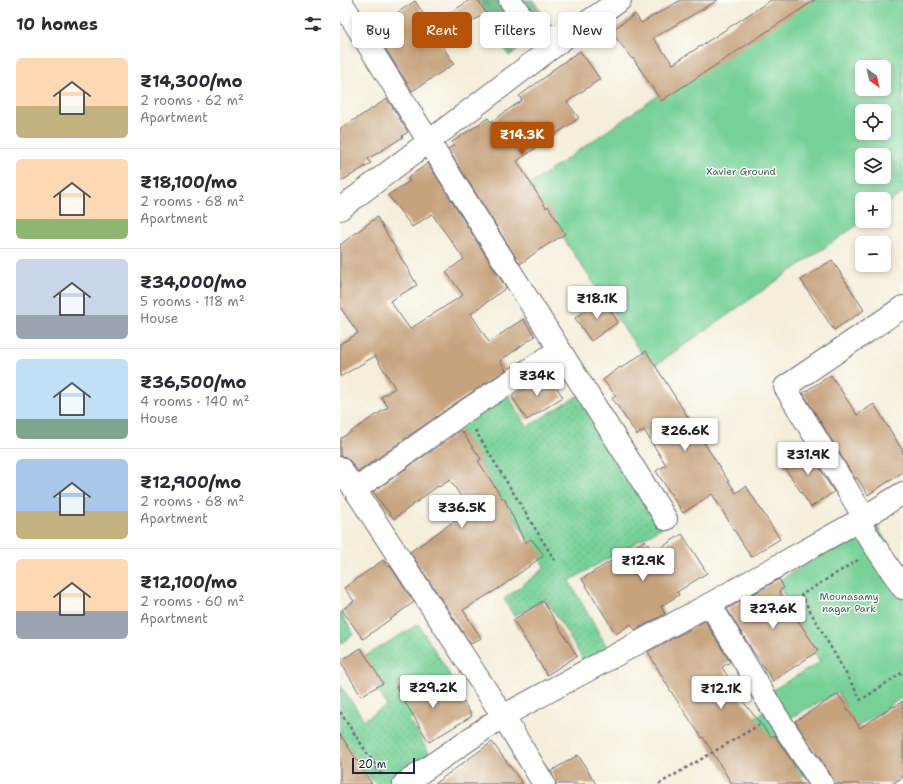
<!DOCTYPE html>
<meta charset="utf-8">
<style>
body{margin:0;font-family:"Shantell Sans",sans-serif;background:#f7f7f7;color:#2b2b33;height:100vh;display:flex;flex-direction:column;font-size:15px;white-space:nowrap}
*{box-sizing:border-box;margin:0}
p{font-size:13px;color:#7c7c81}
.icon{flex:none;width:22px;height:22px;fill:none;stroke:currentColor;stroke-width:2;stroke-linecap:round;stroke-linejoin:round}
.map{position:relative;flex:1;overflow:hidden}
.details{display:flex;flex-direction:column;background:#fff;width:340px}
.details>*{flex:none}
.guide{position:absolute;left:12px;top:12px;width:380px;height:36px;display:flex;gap:8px}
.needle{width:26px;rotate:146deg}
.controls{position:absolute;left:515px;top:60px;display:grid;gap:8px}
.controls a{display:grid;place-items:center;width:36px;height:36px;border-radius:6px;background:#fff;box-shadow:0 2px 6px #0003;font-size:20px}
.scale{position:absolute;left:12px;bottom:10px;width:63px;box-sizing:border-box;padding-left:4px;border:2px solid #22223b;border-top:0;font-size:11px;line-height:14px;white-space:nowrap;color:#22223b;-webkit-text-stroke:3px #fdfcf7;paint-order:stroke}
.price{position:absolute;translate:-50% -34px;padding:0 9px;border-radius:4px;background:#fff;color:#222;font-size:13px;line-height:26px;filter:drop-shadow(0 1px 2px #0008)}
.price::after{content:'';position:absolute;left:50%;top:24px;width:12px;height:9px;margin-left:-6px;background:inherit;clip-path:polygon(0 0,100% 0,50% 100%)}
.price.selected{background:#b45309;color:#fff}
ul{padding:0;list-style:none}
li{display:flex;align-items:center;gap:12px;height:100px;padding:0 16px}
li+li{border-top:1px solid #e1e1e2}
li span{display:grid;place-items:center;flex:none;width:112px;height:80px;border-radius:6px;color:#555}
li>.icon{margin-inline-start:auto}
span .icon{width:48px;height:48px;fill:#fffc;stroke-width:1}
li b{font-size:17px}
h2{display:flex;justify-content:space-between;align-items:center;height:48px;padding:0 16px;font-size:17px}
.tag{padding:0 14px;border-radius:6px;background:#fff;box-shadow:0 2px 6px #0003;font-size:14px;line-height:36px}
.tag.selected{background:#b45309;color:#fff}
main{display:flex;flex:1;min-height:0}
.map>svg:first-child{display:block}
.grass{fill:url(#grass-dots);stroke:#4c7a69}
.forest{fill:url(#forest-crowns);stroke:#426a5e}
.park{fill:#77d197;stroke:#4c7a69;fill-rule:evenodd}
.building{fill:#c6a27d}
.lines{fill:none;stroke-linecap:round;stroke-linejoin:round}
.minor-casing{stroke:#6c6973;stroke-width:24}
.path{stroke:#6c6973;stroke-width:2.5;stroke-dasharray:3 3;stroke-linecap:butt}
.minor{stroke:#fff;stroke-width:22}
.labels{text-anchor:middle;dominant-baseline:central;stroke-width:3;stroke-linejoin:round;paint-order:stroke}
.park-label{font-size:10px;fill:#405f5b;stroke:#fdfcf7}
</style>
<main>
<section class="details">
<h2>10 homes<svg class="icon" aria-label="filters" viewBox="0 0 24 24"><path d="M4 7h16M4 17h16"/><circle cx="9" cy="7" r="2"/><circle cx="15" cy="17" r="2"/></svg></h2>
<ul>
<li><span style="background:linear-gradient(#ffd9b3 60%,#c2b280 0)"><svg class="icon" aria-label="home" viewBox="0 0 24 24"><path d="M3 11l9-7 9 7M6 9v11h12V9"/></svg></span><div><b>₹14,300/mo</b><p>2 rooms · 62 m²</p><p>Apartment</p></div></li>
<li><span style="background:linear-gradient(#ffd9b3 75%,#8fb573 0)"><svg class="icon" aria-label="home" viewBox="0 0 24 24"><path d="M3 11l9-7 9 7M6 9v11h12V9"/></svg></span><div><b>₹18,100/mo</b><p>2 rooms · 68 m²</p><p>Apartment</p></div></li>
<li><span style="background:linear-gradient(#c9d6e8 70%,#9aa5b1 0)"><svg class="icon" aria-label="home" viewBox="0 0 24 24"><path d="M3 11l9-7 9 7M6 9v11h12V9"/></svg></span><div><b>₹34,000/mo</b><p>5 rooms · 118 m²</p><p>House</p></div></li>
<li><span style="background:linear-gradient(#bfe0f5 75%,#7fa58c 0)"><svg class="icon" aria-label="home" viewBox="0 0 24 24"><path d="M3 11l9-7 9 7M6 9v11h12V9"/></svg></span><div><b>₹36,500/mo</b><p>4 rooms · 140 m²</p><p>House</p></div></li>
<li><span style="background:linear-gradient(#a9c7e8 65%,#c2b280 0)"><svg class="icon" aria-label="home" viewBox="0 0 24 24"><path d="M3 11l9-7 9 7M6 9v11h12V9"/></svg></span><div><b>₹12,900/mo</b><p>2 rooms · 68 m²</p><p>Apartment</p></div></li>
<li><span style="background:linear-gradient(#ffd9b3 65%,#9aa5b1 0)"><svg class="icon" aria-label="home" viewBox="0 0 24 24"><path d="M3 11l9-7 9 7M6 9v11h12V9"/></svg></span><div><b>₹12,100/mo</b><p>2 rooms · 60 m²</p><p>Apartment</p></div></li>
</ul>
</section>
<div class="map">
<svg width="563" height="784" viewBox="0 0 563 784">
<defs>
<pattern id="grass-dots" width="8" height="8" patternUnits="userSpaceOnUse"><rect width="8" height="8" fill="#77d197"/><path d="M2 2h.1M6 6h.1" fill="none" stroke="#67b383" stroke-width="1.8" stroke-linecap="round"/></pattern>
<pattern id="forest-crowns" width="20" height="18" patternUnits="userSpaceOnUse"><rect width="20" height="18" fill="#61b380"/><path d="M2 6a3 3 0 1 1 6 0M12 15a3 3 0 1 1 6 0" fill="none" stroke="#50916a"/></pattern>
</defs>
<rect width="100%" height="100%" fill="#fdfcf7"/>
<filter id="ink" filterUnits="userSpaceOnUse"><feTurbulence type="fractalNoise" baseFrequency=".025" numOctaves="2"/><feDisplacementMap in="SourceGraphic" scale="8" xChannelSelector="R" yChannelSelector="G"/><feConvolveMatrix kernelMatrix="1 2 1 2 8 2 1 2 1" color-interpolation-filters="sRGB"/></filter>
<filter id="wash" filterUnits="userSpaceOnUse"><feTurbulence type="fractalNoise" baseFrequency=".012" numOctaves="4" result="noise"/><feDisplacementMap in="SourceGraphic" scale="16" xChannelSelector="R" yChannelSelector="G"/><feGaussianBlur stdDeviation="0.9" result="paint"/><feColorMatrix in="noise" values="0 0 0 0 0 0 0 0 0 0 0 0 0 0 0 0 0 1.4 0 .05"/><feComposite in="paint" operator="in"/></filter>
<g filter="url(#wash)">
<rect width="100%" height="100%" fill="#f4eeda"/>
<g class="grass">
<path d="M167 393 187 427 242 393 326 525 229 581 267 647 244 661 206 599 174 616 164 599 205 568 116 424Z"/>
<path d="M0 612 14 634 0 644Z"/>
<path d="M78 624 119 689 69 719 90 754 44 784H35L0 735V685L24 720 47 705 19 660Z"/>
</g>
<path class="forest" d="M131 0H193L211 25 169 56Z"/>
<g class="park">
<path d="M455 0H563V193L544 206V199H522L523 221 311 368 188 186ZM522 67H544V89H522ZM522 111H544V133H522ZM522 155H544V177H522Z"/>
<path d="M535 523 563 570V697L517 727 498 692 450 718 479 766 448 784 388 732 426 711 419 698 480 662 437 582Z"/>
</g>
<g id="blocks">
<g class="building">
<path d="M130 0H138L146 13 99 41 114 64 72 91 33 29 75 1 91 25Z"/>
<path d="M341 0H378L313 38 333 64 431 0H475L321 101 293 58 292 59 271 31 295 14 301 23Z"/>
<path d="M240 51 260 79 227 102 239 118 177 161 206 208 208 206 225 234 199 250 180 264 108 149 114 145 112 142 148 118 151 122 182 100 179 96 212 72 211 71Z"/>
<path d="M47 99 68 132 62 136 63 137 28 159 31 163 0 182V129Z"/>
<path d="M88 163 166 288 131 314 149 342 183 319 195 336 160 361 166 370 117 402 18 472 10 461 6 457 0 456V439L48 407 41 397 55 388 35 356 0 377V344L18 333 0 307V245L37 217 77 285 50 301 70 329 123 295 106 272 124 259 92 214 72 227 48 195 70 181 68 178Z"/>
<path d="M492 260 524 310 494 330 461 280Z"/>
<path d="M262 298 278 322 251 341 235 318Z"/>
<path d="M306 351 396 493 406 486 440 539 411 557 372 494 343 513 316 471 326 465 304 430 297 435 272 398 276 396 263 380 280 367 281 368Z"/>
<path d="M207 374 223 397 187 420 172 397Z"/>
<path d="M491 375 517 415 534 404 563 451V472L528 495 517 478 515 479 463 393Z"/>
<path d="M121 430 141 459 138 461 162 498H164L185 543 191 539 204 555 161 587 123 610 141 638 131 644 70 552 130 510 110 480 99 487 98 486 54 519 33 492Z"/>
<path d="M466 446 494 492 471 507 441 462Z"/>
<path d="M342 534 367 573 337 592 339 595 321 606 325 614 295 630 291 624 276 634 242 579 305 540 313 553Z"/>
<path d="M43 560 48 567 50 566 74 602 23 639 2 610 14 601 4 588Z"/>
<path d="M439 579 444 588 439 591 478 651 433 681 411 648 387 609Z"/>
<path d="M203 601 237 656 207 675 173 620Z"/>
<path d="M365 621 390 662 382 667 401 699 431 737 434 735 467 784H392L363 737 362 738 330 690 308 652Z"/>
<path d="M21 648 43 683 21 696 0 661Z"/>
<path d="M73 675 94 704 117 691 132 716 89 742 56 687Z"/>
<path d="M498 694 520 728 553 706 554 707 563 701V777L552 784H494L492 777 455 721Z"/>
<path d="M0 734 32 784H0Z"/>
<path d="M152 742 183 784H94Z"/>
<path d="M238 755 256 784H216L211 771Z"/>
</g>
</g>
</g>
<g filter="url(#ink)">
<use href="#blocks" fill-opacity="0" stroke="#6c6973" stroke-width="1"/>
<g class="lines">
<g class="minor-casing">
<g id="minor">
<path d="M0 0 326 519"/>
<path d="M170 0 189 27 211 37 234 31 280 0"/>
<path d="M0 209 234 31"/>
<path d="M0 468 15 490"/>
<path d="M524 517 445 387 563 307"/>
<path d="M518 521 563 588"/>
<path d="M370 604 436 715 482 784"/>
<path d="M64 784 163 716 370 604 518 521 563 493"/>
<path d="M204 784 163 716 15 490 124 412 219 350"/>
</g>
</g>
<g class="path">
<path d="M135 430 215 561"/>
<path d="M518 560 461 595 521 700 563 672"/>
<path d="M0 712 43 777"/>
<path d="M319 784 419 725"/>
</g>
<use href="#minor" class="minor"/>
</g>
</g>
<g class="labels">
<g class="park-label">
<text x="401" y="171">Xavier Ground</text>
<text x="509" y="596">Mounasamy<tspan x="509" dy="12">nagar Park</tspan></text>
</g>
</g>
</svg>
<div class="controls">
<a><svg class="needle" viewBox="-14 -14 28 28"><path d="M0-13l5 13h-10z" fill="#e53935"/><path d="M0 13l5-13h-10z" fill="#7c7c81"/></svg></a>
<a><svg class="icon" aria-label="locate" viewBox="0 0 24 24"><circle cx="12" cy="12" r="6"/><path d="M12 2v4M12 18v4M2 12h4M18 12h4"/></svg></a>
<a><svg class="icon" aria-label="layers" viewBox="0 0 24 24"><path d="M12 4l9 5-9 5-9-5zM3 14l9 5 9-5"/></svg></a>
<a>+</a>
<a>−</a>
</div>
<div class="scale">20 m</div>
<b class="price selected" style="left:182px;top:156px">₹14.3K</b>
<b class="price" style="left:257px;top:320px">₹18.1K</b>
<b class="price" style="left:197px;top:397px">₹34K</b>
<b class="price" style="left:345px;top:452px">₹26.6K</b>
<b class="price" style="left:468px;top:476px">₹31.9K</b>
<b class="price" style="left:122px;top:529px">₹36.5K</b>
<b class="price" style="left:303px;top:582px">₹12.9K</b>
<b class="price" style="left:433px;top:630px">₹27.6K</b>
<b class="price" style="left:93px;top:709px">₹29.2K</b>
<b class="price" style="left:381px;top:710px">₹12.1K</b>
<div class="guide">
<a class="tag">Buy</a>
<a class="tag selected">Rent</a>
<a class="tag">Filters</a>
<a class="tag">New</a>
</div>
</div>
</main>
